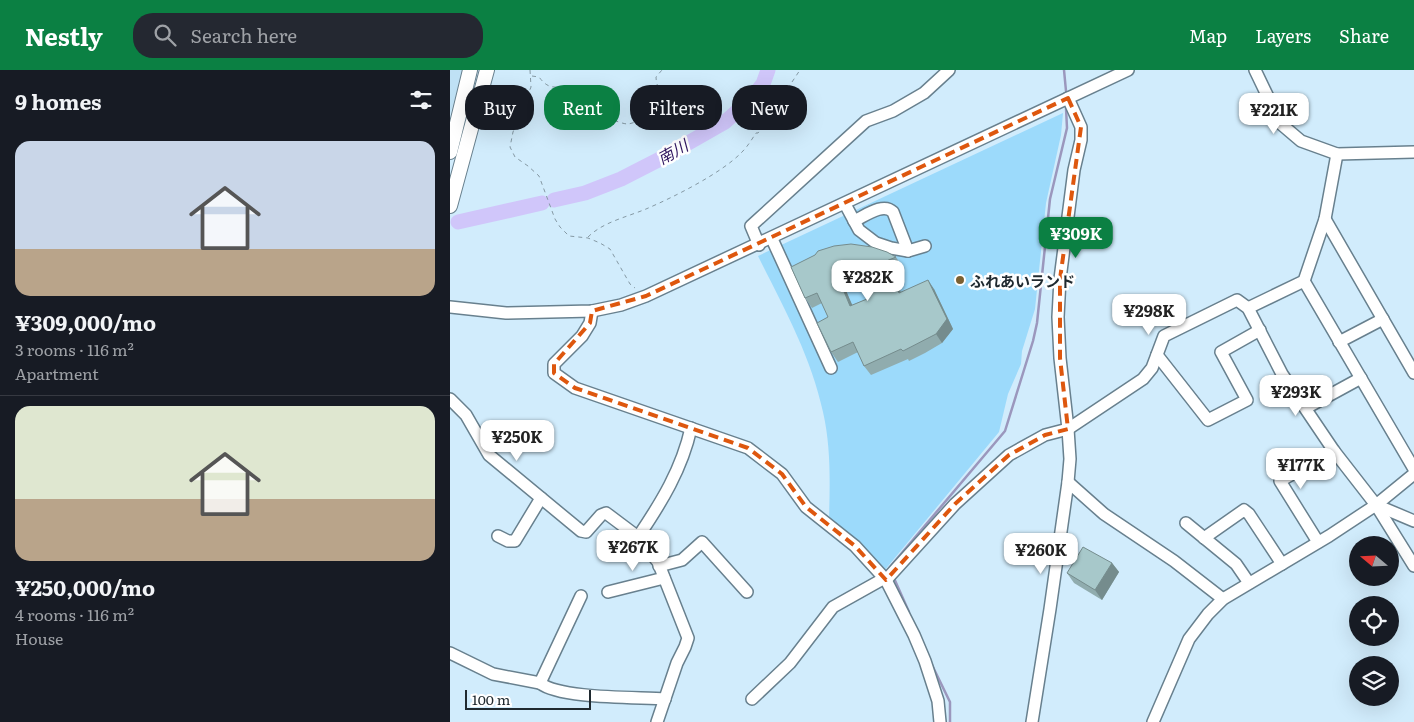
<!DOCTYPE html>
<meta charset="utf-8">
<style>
body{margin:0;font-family:Literata,"Noto Sans JP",serif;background:#242831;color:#f1f3f6;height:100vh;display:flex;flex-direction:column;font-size:19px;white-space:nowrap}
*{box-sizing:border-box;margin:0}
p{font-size:16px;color:#9ea1a6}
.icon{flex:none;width:28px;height:28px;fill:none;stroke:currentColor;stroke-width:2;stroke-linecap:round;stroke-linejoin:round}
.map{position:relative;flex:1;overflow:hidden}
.sheet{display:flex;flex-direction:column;background:#171b24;width:450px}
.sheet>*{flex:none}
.hud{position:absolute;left:15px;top:15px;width:475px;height:45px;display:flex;gap:10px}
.needle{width:32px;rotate:289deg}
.controls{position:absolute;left:899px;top:466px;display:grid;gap:10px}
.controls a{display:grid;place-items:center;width:50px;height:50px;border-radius:50%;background:#171b24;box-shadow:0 5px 20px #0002;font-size:25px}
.scale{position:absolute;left:15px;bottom:12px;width:126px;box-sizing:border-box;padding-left:5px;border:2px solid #202a30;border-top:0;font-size:14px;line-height:18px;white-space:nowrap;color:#202a30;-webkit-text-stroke:4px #fff;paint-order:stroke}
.price{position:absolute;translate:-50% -42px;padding:0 11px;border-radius:10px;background:#fff;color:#222;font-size:16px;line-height:32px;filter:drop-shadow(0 1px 2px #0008)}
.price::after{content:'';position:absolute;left:50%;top:30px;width:15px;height:11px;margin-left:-8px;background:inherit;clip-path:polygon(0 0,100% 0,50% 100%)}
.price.active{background:#0b8043;color:#fff}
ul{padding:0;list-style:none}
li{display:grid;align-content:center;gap:10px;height:265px;padding:0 15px}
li+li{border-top:1px solid #363941}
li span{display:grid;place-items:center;height:155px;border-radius:15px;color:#555}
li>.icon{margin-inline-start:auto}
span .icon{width:90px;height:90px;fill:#fffc;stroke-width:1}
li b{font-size:21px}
h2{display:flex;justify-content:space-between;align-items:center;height:60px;padding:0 15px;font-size:21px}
.pill{padding:0 18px;border-radius:20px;background:#171b24;box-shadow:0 5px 20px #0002;font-size:18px;line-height:45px}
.pill.active{background:#0b8043;color:#fff}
header{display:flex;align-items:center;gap:30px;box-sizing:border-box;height:70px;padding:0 25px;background:#0b8043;color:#fff}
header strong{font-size:24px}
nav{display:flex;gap:28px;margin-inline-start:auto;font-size:18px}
.search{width:350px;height:45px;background:#242831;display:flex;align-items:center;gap:12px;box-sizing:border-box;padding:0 18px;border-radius:20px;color:#9ea1a6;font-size:19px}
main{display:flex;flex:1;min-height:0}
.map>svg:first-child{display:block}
.built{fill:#bfe1f5}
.green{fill:#9cdafb}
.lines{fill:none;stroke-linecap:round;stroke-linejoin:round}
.stream{stroke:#9b97bd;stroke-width:2.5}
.river{stroke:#d0c6fa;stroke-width:15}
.minor-casing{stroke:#68808e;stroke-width:14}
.major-casing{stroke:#68808e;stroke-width:16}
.path{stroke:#8599a4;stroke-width:1;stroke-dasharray:4 4;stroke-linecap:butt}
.minor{stroke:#fff;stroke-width:11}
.major{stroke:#fff;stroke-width:14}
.wall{fill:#90acae;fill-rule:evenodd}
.shaded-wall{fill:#758c8d}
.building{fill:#a7c8ca;stroke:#758c8d;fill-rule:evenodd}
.marked{fill:none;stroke:#de570e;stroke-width:4;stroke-dasharray:10 6;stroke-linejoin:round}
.poi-dot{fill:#7b6032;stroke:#fff;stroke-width:2}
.labels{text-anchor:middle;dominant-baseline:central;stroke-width:5;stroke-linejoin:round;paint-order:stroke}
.poi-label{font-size:15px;font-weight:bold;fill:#202a30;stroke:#fff;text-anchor:start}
.water-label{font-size:16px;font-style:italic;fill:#311861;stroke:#fff}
</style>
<header>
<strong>Nestly</strong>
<div class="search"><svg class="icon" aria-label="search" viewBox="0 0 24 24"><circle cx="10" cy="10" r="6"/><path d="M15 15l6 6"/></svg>Search here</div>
<nav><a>Map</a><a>Layers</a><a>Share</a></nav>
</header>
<main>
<section class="sheet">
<h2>9 homes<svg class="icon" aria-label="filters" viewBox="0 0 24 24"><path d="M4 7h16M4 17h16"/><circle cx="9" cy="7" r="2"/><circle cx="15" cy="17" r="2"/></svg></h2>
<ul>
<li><span style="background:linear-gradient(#c9d6e8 70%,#b9a48a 0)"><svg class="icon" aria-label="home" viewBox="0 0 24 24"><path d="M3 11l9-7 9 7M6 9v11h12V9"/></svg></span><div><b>¥309,000/mo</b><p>3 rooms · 116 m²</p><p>Apartment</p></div></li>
<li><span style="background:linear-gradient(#dfe7d0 60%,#b9a48a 0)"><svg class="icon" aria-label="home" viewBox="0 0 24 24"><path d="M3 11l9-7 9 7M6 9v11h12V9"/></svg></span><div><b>¥250,000/mo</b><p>4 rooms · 116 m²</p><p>House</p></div></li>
</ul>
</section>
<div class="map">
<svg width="964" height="652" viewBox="0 0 964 652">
<rect width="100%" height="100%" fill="#d1ecfc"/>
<path class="built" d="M0 0H13L0 45Z"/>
<path class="green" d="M613 43 611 65 596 133 585 239 572 281 571 294 558 324 549 362 434 501 379 449C380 413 381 377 373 342 361 286 333 236 308 186Z"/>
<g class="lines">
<g class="stream">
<path d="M614 0 616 21"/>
<path d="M441 501 440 497 555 361 583 271 587 253 600 129 617 58 616 38"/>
<path d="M443 506 459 542"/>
<path d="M482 595 500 632V652"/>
</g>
<g class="river">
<path d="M104 130 135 123 171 109 210 89 275 52 302 28 313 14 318 0"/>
<path d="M8 152 92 133"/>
</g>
<g class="minor-casing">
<g id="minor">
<path d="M805 0 831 54 851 71 887 84 964 82"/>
<path d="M395 134 409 160 426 173 441 178 458 181 475 176"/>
<path d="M875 149 964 303"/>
<path d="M404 151C415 146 433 132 443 142L458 181"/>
<path d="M322 169 381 298"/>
<path d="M309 175 301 156 416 51 443 41 474 23 499 0"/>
<path d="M854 211 964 399"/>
<path d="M0 237 56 243 142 241 171 235 196 226 678 0"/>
<path d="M798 238 854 211 875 149 887 84"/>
<path d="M142 241 140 253 132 266 104 294V303L125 318 298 378 332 404 356 437 405 476 436 510 464 565 475 591 488 631 490 652"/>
<path d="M889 272 933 249"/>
<path d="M707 285 758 350 797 330 771 282 810 260"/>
<path d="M0 329 16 345 39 385 131 461 136 462 151 445 156 443 188 467"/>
<path d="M856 338 911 308"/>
<path d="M618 412 654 444 724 491 773 529"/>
<path d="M926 435 964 451"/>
<path d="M736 453 786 494 799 513"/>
<path d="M48 466 58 471H65L91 428"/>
<path d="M754 468 794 440 799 444 832 494"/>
<path d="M868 472 830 411 884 381"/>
<path d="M209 496 232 490 252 472 297 522"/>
<path d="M436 510 505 434 559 385 595 365 618 359 693 309 702 298 714 266 787 230 798 238 832 304 884 381 926 435 964 496"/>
<path d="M158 522 214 508"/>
<path d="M0 583 43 604 90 613 131 526"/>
<path d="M90 613C110 629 187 627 215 629"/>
<path d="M302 629 340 593 383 537 433 509"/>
<path d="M207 652 227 593 235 577 238 568 208 492 188 467C211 433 232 399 241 358"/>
<path d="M582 652 600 539 618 412 620 389 618 359 610 288 608 247 610 209 624 100 631 70V57L618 28"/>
<path d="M703 652 739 569 758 544 773 529 879 466 926 435 964 404"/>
</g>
</g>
<g class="major-casing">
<g id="major">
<path d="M0 82 20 0"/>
<path d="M0 136 37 0"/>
</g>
</g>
<g class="path">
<path d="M80 0 81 17 63 62 60 77 65 87 78 96 89 106 105 149 110 157 119 166 138 168 150 173 160 179 180 214 185 218"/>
<path d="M82 6 89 7C101 23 106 13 119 21 124 24 128 30 133 34 142 40 168 54 178 54 184 53 191 50 196 48 202 46 208 44 211 37 214 28 206 17 206 7L212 0"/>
<path d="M138 167C153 152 177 147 196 139 224 127 272 103 292 82 298 76 302 69 306 63H308L350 0"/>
</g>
<use href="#minor" class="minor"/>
<use href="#major" class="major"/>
</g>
<g class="wall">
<path d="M446 187 452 197 440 201 451 222 484 219 503 259 492 273 475 283 459 291 458 289 421 305 414 296 408 282 388 292 381 282 378 247 372 233 362 238 355 228 341 197ZM391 209 410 213 417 229 402 235Z"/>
<path d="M662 493 669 502 652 530 624 513 617 503Z"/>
</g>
<g class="shaded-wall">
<path d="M434 192 440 201 455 233 449 223Z"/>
<path d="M385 200 391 209 407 246 400 236Z"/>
<path d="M478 210 484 219 503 259 492 273 486 264Z"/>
<path d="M662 493 669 502 652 530 645 520Z"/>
</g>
<g class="building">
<path d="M401 174 422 177 437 182 446 187 434 192 449 223 478 210 497 249 486 264 453 281 451 279 414 296 403 272 381 282 367 253 378 247 367 223 355 228 341 197 365 185 368 181 384 176ZM385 200 406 204 417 229 400 236Z"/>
<path d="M633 477 662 493 645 520 617 503Z"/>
</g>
<path class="marked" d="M618 28 631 57 610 209V288L618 359 595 365 559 385 505 434 436 510 405 476 356 437 332 404 298 378 125 318 104 303V294L140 253 142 241 196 226Z"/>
<circle class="poi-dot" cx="510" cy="210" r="5"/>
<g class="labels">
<g class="poi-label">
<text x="520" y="210">ふれあいランド</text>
</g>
<g class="water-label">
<text transform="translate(222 81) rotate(-29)">南川</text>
</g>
</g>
</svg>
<div class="controls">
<a><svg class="needle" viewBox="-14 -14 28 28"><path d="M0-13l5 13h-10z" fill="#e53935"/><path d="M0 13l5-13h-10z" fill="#9ea1a6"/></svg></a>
<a><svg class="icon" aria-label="locate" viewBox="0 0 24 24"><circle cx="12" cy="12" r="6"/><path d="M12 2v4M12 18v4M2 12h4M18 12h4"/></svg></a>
<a><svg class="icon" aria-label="layers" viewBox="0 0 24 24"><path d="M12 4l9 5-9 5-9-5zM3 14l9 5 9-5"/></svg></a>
</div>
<div class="scale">100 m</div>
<b class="price" style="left:824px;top:65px">¥221K</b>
<b class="price active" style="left:626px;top:189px">¥309K</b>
<b class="price" style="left:418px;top:232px">¥282K</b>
<b class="price" style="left:699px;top:266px">¥298K</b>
<b class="price" style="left:846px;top:347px">¥293K</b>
<b class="price" style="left:67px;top:392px">¥250K</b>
<b class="price" style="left:851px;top:420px">¥177K</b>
<b class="price" style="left:183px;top:502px">¥267K</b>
<b class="price" style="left:591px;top:505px">¥260K</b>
<div class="hud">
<a class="pill">Buy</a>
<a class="pill active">Rent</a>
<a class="pill">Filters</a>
<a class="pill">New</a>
</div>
</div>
</main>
